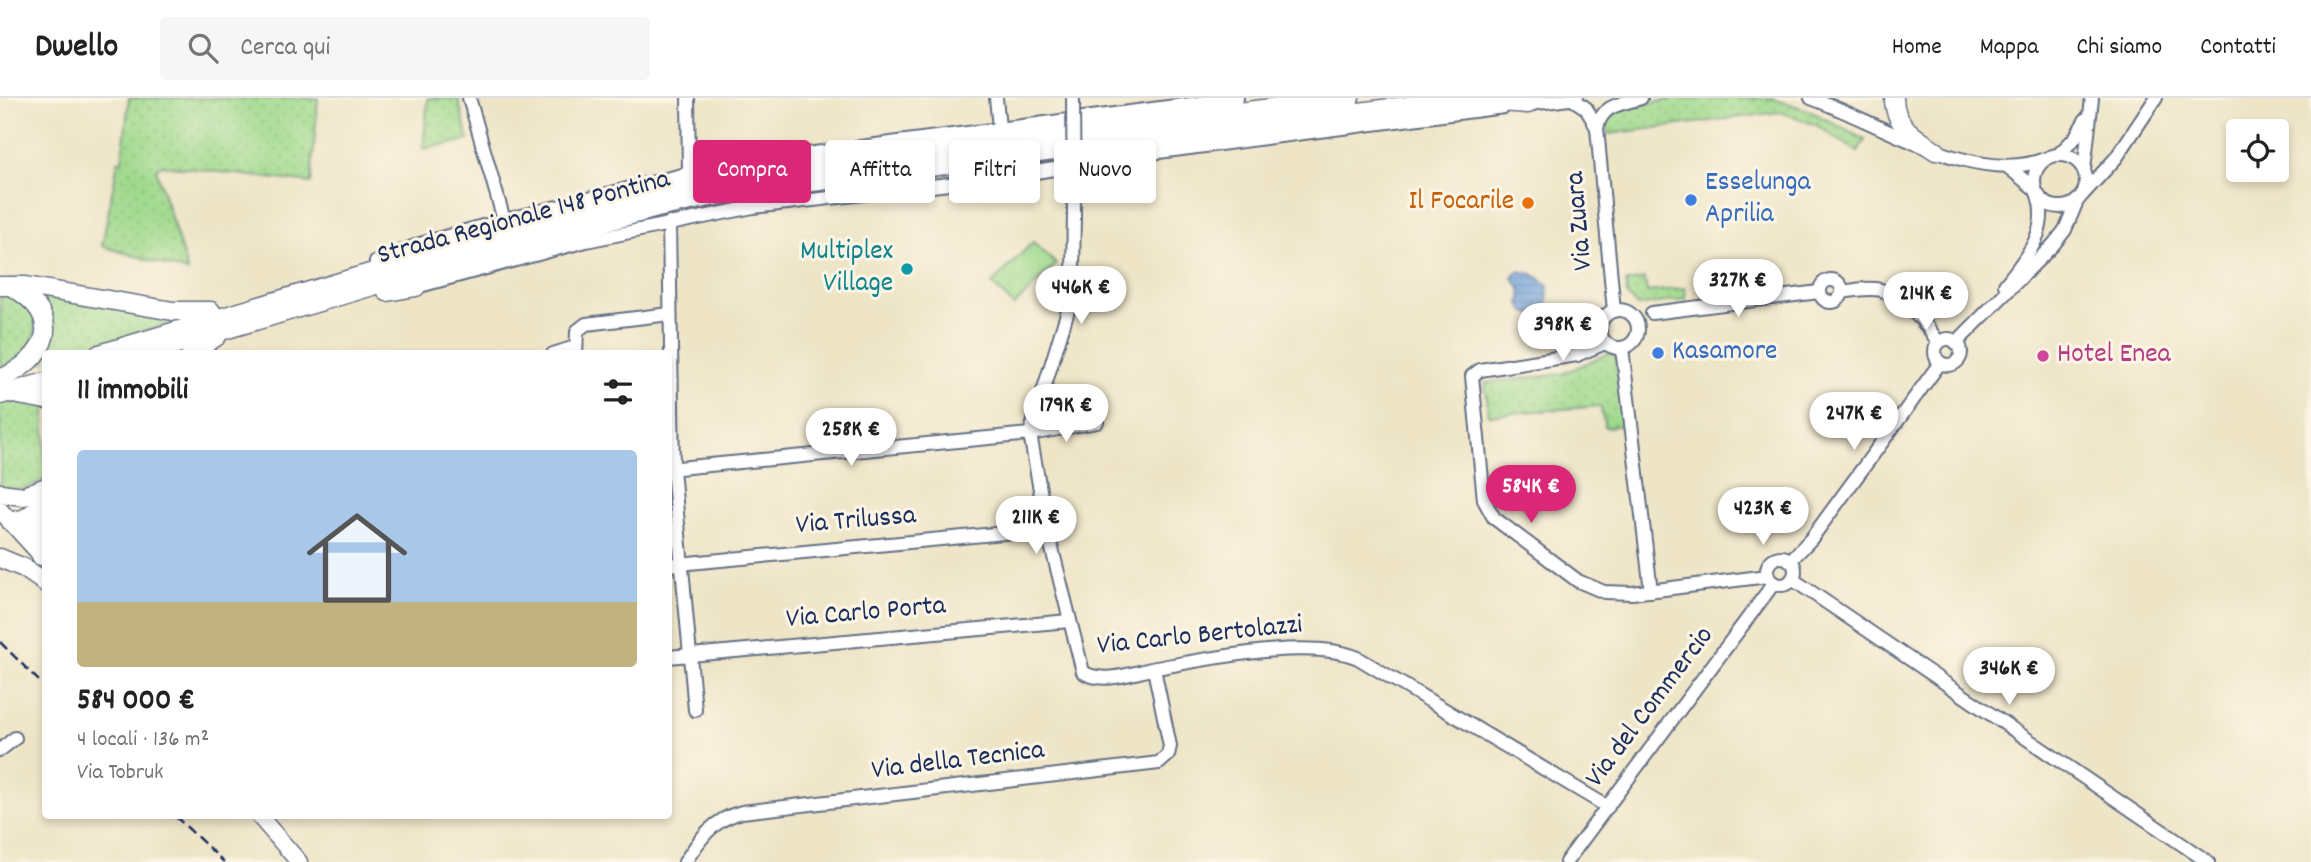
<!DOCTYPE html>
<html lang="it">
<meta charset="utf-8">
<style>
body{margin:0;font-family:Dekko,sans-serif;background:#f6f6f6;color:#222;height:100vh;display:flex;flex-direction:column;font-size:26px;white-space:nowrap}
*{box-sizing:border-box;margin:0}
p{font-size:23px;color:#767676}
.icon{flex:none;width:38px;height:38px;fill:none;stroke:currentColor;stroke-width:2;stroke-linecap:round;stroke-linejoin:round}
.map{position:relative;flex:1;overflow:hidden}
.drawer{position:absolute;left:42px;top:252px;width:630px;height:469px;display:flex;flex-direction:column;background:#fff;border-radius:7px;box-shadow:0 4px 10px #0003}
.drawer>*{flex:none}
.top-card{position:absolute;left:693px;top:42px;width:665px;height:63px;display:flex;gap:14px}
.tools{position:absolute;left:2226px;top:21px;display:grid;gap:14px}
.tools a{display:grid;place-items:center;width:63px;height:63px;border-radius:7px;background:#fff;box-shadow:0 4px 10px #0003;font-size:35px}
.price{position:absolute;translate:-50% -60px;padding:0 16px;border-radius:24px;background:#fff;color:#222;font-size:23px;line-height:46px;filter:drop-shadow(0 2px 4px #0008)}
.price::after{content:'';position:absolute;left:50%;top:42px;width:21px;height:16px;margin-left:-10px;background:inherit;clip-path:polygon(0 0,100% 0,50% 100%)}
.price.active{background:#db2777;color:#fff}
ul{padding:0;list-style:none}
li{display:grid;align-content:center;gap:14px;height:371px;padding:0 35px}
li span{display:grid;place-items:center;height:217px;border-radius:7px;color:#555}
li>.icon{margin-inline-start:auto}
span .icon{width:126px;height:126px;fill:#fffc;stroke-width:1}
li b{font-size:30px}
h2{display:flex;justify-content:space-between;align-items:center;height:84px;padding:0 35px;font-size:30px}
.pill{padding:0 24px;border-radius:7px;background:#fff;box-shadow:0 4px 10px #0003;font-size:24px;line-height:63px}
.pill.active{background:#db2777;color:#fff}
header{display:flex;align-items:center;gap:42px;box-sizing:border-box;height:98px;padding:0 35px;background:#fff;border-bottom:2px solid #e0e0e0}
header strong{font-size:33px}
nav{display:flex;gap:38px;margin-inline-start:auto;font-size:24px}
.search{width:490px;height:63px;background:#f6f6f6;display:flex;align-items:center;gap:18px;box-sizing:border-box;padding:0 24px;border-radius:7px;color:#767676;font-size:26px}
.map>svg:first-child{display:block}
.grass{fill:url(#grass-dots);stroke:#5d8475;stroke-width:2}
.garden{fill:#9fd98c;stroke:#5d8475;stroke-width:2}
.water{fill:url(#water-rules);stroke:#46689c;stroke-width:2}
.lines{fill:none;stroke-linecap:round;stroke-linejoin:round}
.minor-casing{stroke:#656f83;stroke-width:16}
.major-casing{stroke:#656f83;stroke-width:19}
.highway-casing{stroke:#656f83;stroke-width:21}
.minor{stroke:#fff;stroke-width:12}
.major{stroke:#fff;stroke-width:16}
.highway{stroke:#fff;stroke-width:18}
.rail{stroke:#1b2f5e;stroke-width:2.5;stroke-dasharray:10 5;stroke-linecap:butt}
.minor-bridge-casing{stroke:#656f83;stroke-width:16;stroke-linecap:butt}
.minor-bridge{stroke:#fff;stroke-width:12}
.shop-dot{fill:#3f7fe0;stroke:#fcf5e5;stroke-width:2.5}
.food-dot{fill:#e8710a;stroke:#fcf5e5;stroke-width:2.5}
.culture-dot{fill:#0f9aa8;stroke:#fcf5e5;stroke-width:2.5}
.hotel-dot{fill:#d1479c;stroke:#fcf5e5;stroke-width:2.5}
.labels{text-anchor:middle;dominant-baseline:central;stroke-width:6;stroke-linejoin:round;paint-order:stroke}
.shop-label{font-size:28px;fill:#366cbe;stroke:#fcf5e5;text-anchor:start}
.food-label{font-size:28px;fill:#c56008;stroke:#fcf5e5;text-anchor:end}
.street-label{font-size:28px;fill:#1b2f5e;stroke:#fcf5e5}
.culture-label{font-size:28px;fill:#0d838f;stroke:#fcf5e5;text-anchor:end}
.hotel-label{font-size:28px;fill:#b23c85;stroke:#fcf5e5;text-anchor:start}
</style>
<header>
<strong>Dwello</strong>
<div class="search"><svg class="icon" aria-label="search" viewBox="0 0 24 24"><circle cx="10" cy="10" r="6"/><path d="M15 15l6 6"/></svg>Cerca qui</div>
<nav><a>Home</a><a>Mappa</a><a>Chi siamo</a><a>Contatti</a></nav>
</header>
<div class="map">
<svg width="2311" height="764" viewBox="0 0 2311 764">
<defs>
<pattern id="grass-dots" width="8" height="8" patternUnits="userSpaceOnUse" patternTransform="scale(1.75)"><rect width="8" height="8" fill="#9fd98c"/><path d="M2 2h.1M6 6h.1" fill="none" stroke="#88bb7b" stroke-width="1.8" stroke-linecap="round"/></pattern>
<pattern id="water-rules" width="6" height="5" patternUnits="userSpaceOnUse" patternTransform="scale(1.75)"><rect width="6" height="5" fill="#70a2db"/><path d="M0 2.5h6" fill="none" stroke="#5b84b5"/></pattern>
</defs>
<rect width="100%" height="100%" fill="#fcf5e5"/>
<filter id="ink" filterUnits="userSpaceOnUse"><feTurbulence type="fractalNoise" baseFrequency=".0143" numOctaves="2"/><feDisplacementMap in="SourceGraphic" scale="14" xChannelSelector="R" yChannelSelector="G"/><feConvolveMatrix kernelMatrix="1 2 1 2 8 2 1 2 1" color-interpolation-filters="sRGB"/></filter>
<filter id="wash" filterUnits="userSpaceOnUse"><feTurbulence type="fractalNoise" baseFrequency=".00686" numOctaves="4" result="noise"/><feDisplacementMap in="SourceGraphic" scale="28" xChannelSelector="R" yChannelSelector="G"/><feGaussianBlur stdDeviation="1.57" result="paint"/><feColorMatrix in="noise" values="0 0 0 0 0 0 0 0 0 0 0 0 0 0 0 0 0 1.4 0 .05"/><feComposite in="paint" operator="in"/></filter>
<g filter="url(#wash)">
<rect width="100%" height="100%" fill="#eee5c7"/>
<g class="grass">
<path d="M129 0H318L311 85 161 67 156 71 188 174 102 148 118 63H122Z"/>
<path d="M428 0H458L468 42 423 51Z"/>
<path d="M1674 0H1772L1810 13 1865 42 1858 54 1816 27 1781 14 1609 36 1606 23C1623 0 1650 9 1674 0Z"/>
<path d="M1645 181 1647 194 1685 190 1686 201 1637 208 1627 197 1626 184Z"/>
<path d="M0 193H8L36 215C36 246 30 259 0 270Z"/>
<path d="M36 195 180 220 181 222 71 255 46 256 45 263 32 267 44 206Z"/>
<path d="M1609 255 1615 258 1627 327 1605 329 1600 308 1489 317 1485 285 1562 276Z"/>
<path d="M11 302 45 304V381L25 391 0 390V305Z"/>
</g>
<path class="garden" d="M1033 144 1056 166 1014 208 992 186Z"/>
<path class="water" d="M1518 173 1533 176 1548 187 1547 209 1537 218 1525 214 1520 206 1522 193 1513 180Z"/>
</g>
<g filter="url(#ink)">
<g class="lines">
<g class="minor-casing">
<g id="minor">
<path d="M469 0 504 122"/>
<path d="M688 0 689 73"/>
<path d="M996 0 999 30"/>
<path d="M1811 0C1877 23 1975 89 2045 61"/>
<path d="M1572 1 1586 10 1597 30C1602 6 1622 6 1641 0"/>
<path d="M1522 7 1577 0"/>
<path d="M1597 30 1614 213"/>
<circle cx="2060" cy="83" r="26"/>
<path d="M2058 57 2075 40 2086 21"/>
<path d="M2008 69 2035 91"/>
<path d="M2084 72 2092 0"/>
<path d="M2083 96 2116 60 2156 0"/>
<path d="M1074 118 1073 174 1069 209 1030 336 1047 431 1083 574C1103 587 1135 574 1156 570 1208 561 1310 539 1358 560L1608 709"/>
<path d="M669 125 673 371 695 612"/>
<path d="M376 164 420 146 490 126 721 67 1237 0"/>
<circle cx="1831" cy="193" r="11"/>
<path d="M2005 187C2026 160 2050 133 2038 97"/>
<path d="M416 189 586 143 753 109 1000 80 1151 55 1504 9"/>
<path d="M1842 194C1855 192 1868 189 1881 192 1901 198 1929 227 1938 245"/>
<circle cx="1619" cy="231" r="19"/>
<path d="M1652 215 1819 194"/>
<path d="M1600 236 1577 257 1605 245"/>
<circle cx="1948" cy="254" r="13"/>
<path d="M1956 245 2053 147 2065 132 2077 103"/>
<path d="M1622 250 1651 493"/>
<path d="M553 256 575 249"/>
<path d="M576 256 577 233 586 226 670 216"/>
<path d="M1577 257 1480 272 1472 278 1484 402 1494 420 1578 483 1604 494 1632 495 1768 478"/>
<path d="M668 371 1030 336 1097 324"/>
<circle cx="1781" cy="473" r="14"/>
<path d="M1790 463 1811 441 1940 265"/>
<path d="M668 467 1047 431"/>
<path d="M1792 481 2208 764"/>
<path d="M668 559 1069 523"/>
<path d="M0 652 15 640"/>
<path d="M685 764C700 741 713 721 742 714L1159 665 1168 657 1170 648 1154 571"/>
<path d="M1566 764 1774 485"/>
</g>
</g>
<g class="major-casing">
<g id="major">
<path d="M0 412 39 455"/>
<path d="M259 718 299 764"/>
</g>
</g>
<g class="highway-casing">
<g id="highway">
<path d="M1894 0C1894 27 1915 40 1936 53"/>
<path d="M1462 1 1528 6"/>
<path d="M0 188H26L173 213H211"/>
<path d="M387 194 416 189"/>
<path d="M99 256 450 151 561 120 704 86 878 59 1350 0"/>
<path d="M143 256 454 164 657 110 734 94 1468 0"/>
<path d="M191 256 217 238"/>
<path d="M0 281C48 260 66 219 12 189"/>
<path d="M13 296 46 302"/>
<path d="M0 297 46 284"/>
<path d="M0 395 24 398 46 389"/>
<path d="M11 424 26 420 41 408"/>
<path d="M41 458 34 435 42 406"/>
<path d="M0 460 24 470 46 485"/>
</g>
</g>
<use href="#minor" class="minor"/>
<use href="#major" class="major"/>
<use href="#highway" class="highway"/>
<g class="rail">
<path d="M0 544 46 590"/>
<path d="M175 718 224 764"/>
</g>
<g class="minor-bridge-casing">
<path id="minor-bridge" d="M1073 0 1074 118"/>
</g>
<use href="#minor-bridge" class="minor-bridge"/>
</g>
</g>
<g class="shop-dot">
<circle cx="1691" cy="102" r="7"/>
<circle cx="1658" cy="255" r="7"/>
</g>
<circle class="food-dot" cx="1528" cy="105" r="7"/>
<circle class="culture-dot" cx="907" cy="171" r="7"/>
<circle class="hotel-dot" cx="2043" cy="258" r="7"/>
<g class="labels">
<g class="shop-label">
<text x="1705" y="86">Esselunga<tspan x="1705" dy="32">Aprilia</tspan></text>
<text x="1672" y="255">Kasamore</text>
</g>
<g class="food-label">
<text x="1514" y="105">Il Focarile</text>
</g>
<g class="street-label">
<text transform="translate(524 121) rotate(-15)">Strada Regionale 148 Pontina</text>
<text transform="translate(1581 123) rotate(-95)">Via Zuara</text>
<text transform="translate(856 424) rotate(-5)">Via Trilussa</text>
<text transform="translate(866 516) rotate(-5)">Via Carlo Porta</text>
<text transform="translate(1200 539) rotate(-6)">Via Carlo Bertolazzi</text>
<text transform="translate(1651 610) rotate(-53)">Via del Commercio</text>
<text transform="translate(958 664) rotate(-7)">Via della Tecnica</text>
</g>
<g class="culture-label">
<text x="893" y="155">Multiplex<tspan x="893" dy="32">Village</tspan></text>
</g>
<g class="hotel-label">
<text x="2057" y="258">Hotel Enea</text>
</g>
</g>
</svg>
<div class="tools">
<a><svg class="icon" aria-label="locate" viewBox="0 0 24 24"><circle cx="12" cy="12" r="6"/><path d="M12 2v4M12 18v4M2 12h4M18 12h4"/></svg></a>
</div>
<b class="price" style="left:1738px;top:221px">327K €</b>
<b class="price" style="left:1081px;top:228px">446K €</b>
<b class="price" style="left:1926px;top:234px">214K €</b>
<b class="price" style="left:1563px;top:265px">398K €</b>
<b class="price" style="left:1066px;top:346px">179K €</b>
<b class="price" style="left:1854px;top:354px">247K €</b>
<b class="price" style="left:851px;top:370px">258K €</b>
<b class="price active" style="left:1531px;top:427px">584K €</b>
<b class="price" style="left:1763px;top:449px">423K €</b>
<b class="price" style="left:1036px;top:458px">211K €</b>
<b class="price" style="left:2009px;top:609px">346K €</b>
<div class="top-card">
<a class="pill active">Compra</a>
<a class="pill">Affitta</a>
<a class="pill">Filtri</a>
<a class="pill">Nuovo</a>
</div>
<section class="drawer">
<h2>11 immobili<svg class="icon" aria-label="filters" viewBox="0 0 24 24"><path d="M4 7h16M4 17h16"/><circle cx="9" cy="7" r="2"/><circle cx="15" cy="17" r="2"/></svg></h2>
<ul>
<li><span style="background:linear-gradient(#a9c7e8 70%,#c2b280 0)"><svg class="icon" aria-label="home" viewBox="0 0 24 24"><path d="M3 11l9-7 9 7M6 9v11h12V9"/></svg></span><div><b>584 000 €</b><p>4 locali · 136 m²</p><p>Via Tobruk</p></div></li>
</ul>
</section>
</div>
